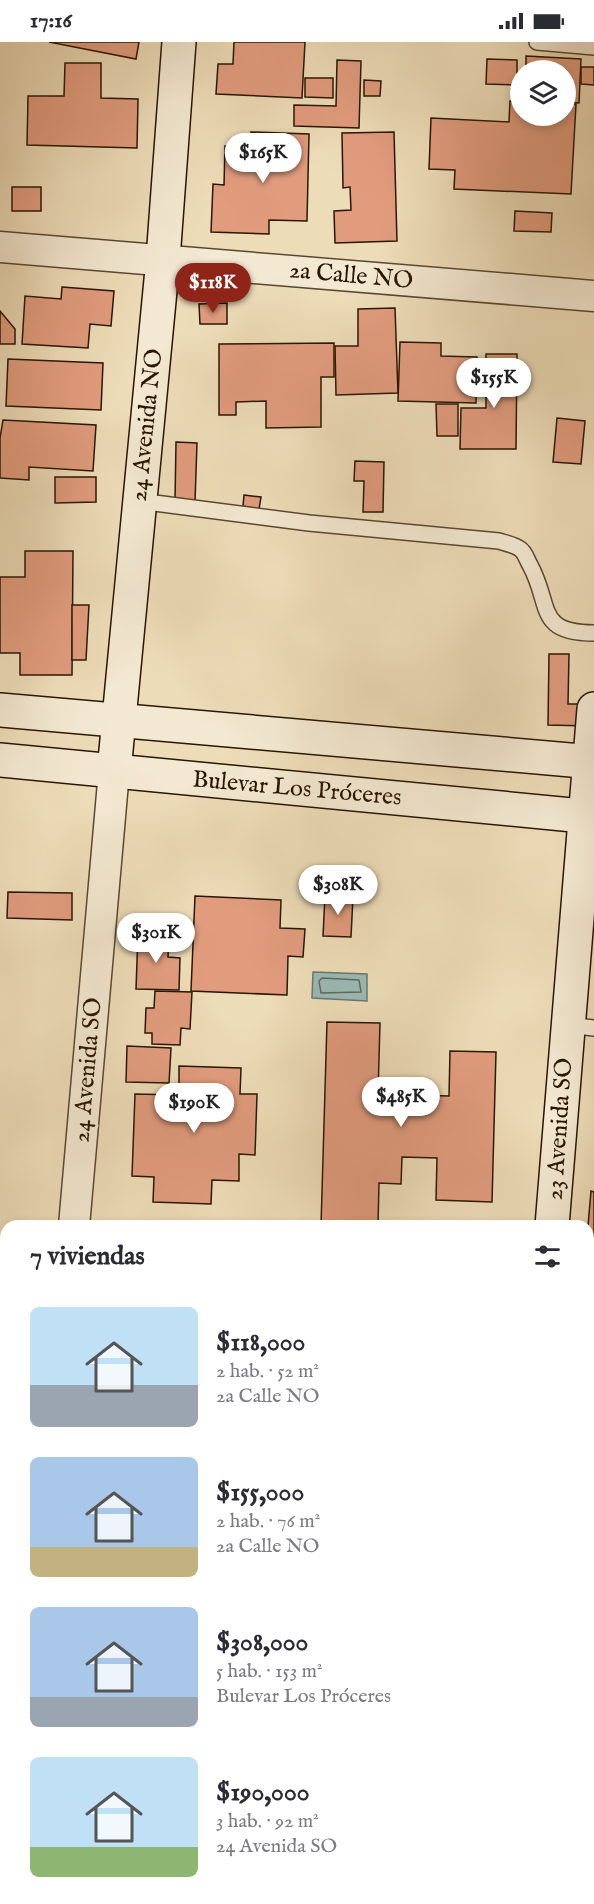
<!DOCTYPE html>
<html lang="es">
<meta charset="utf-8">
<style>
body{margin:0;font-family:"IM FELL English",serif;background:#f7f7f7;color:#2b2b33;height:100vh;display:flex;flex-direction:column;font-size:22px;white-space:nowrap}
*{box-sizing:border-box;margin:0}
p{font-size:20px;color:#7c7c81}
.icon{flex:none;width:33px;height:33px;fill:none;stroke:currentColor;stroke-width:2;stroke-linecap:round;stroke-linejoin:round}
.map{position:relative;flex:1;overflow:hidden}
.panel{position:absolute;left:0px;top:1178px;width:594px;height:686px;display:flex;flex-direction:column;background:#fff;border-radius:18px 18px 0 0;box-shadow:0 3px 9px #0003}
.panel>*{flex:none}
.tools{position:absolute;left:510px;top:18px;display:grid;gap:12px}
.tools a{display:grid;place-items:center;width:66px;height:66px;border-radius:50%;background:#fff;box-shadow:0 3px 9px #0003;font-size:30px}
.price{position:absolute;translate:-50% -51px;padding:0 14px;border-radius:21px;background:#fff;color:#222;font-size:20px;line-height:39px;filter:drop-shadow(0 2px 3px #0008)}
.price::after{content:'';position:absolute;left:50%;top:36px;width:18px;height:14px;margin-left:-9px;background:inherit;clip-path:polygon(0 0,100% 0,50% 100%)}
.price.current{background:#8f2418;color:#fff}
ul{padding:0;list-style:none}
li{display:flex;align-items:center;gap:18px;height:150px;padding:0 30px}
li span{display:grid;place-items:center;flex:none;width:168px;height:120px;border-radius:9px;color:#555}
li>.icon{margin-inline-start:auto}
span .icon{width:72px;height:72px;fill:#fffc;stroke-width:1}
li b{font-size:26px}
h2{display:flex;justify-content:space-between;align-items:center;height:72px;padding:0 30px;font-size:26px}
.status{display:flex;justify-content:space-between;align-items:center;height:42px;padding:0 30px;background:#fff;direction:ltr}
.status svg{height:16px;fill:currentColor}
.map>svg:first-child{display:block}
.water{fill:#9abab6;stroke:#6c786e;stroke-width:1.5}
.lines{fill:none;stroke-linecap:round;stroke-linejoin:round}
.shore{stroke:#61685c;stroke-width:1.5}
.building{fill:#e19c7e;stroke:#281602;stroke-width:1.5}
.lane-casing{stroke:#594830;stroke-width:18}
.street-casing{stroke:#594830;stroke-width:33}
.secondary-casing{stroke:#281602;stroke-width:36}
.lane{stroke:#f3e8d1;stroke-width:15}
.street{stroke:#f3e8d1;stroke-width:30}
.secondary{stroke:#f3e8d1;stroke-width:33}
.labels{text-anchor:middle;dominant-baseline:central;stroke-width:6;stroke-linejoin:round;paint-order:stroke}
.street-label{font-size:24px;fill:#281602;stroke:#f3e8d1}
</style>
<div class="status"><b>17:16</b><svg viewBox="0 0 49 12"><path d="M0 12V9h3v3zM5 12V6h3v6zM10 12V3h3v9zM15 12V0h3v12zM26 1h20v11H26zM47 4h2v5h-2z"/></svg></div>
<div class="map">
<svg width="594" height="1862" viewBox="0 0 594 1862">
<rect width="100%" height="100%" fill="#eddcb8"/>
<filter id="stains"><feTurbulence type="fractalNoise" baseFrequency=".00333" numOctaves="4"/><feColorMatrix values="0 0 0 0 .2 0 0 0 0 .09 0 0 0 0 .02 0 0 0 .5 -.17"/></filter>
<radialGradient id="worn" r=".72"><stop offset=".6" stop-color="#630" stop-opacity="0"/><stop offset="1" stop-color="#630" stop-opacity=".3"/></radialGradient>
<path class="water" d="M313 930 367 932V959L312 956Z"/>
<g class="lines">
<path class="shore" d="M322 936 359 938 361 950 321 951 319 939Z"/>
</g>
<g class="building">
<path d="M49 0H139L136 17Z"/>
<path d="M234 0H305L302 56 216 52 218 22H233Z"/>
<path d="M526 14 581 17 579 61 566 60V28H526Z"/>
<path d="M487 17 517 18V43L486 42Z"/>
<path d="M337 18 361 19 359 86 294 84V63L336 64Z"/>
<path d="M65 21H101V56L138 57 137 106 27 103 28 54H64Z"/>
<path d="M581 25H594V43L581 42Z"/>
<path d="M305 36H333V56L305 55Z"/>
<path d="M364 38 381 39 380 54H364Z"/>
<path d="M510 59 520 60V74H566V62H576L571 152 454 147 455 128 429 127 431 76 509 80Z"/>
<path d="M251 90 309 92 307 179 269 178V192L211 190 213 142 224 143 225 104H251Z"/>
<path d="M394 90 397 199 335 201 334 169 351 168 350 145 343 146 342 91Z"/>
<rect x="12" y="145" width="29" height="24"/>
<path d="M515 169 552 171 551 190 514 189Z"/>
<path d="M62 245 114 249 111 284 90 282 88 306 22 302 25 254 61 257Z"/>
<path d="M227 261V282H200L199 262Z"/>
<path d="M395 266 398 351 336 353 335 304H358V267Z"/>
<path d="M0 269 15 287V302H0Z"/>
<path d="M400 300 441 301V314L477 315 476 361 398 359Z"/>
<path d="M334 301V335H321V385L266 386V359L236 360V373H219V302Z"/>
<path d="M486 312H517L516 407H460L461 366H486Z"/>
<path d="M8 317 103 321 101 368 6 364Z"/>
<path d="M436 362H458V394H437Z"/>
<path d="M557 376 585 379 581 422 553 420Z"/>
<path d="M3 378 96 383 93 429 29 425V438L0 436V396Z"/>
<path d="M176 400 197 401 195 460 175 459Z"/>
<path d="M355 419 384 420 383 470H363L364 439H354Z"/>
<path d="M55 435H96V460L55 461Z"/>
<path d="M244 453 261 455 259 467 243 464Z"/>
<path d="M25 509H73L72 633H20V611H0V535H25Z"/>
<path d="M72 563H89L86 618H72Z"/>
<path d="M549 612H569L568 662H588V684L548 683Z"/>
<path d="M8 850 72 851V878L7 876Z"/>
<path d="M195 854 281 858 280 886 305 887 303 915 288 914 287 953 191 949Z"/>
<path d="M325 854 353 855 351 895 323 894Z"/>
<path d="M138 892 169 893 168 915 180 916 179 948 136 947Z"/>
<path d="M155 949 192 950 190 987 181 986 180 1003 152 1002V991H145L146 966H154Z"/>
<path d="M327 980 380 981 378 1052 449 1054 450 1009 496 1010 492 1160 436 1158 437 1116 402 1115 401 1142 379 1141 378 1184H321Z"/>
<path d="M127 1004 171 1006 169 1041 126 1040Z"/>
<path d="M179 1024 241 1026 240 1052H257L255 1113 239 1112V1139L212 1138 211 1162 153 1160 154 1135 132 1134 135 1052 179 1053Z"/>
<path d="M591 1149 594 1150V1240H588V1184Z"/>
<path d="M588 1386 594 1387V1497H588Z"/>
<path d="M588 1586H594V1663L588 1662Z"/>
<path d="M588 1802H594V1862H539V1857H588Z"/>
<rect x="56" y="1857" width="20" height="5"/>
<path d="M112 1857H161L186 1859V1862H112Z"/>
<rect x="260" y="1857" width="22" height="5"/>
<path d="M345 1857H392V1862H344Z"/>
<rect x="402" y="1857" width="48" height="5"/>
</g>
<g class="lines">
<g class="lane-casing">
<g id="lane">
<path d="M537 0 594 5"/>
<path d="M139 459 309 481 499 499C505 501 515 503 520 507 525 510 527 518 530 523 552 563 535 591 594 591"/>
<path d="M568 983 594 986"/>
</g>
</g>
<g class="street-casing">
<g id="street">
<path d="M0 205 594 254"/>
<path d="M74 1184 114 729"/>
<path d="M0 1213 6 1214"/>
<path d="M588 1264 594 1265"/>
<path d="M0 1698H6"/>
<path d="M588 1747 594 1748"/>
<path d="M14 1862 15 1857"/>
</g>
</g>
<g class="secondary-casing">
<g id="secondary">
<path d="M0 668 594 720"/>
<path d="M0 718 594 775"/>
<path d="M114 729 163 217 179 0"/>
<path d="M552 1184 594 667"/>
<path d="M494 1862V1857"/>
</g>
</g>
<use href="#lane" class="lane"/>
<use href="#street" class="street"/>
<use href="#secondary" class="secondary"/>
</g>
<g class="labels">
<g class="street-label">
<text transform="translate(351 234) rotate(5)">2a Calle NO</text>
<text transform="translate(147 383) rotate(-84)">24 Avenida NO</text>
<text transform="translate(297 747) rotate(5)">Bulevar Los Próceres</text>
<text transform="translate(88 1028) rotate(-85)">24 Avenida SO</text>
<text transform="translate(560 1087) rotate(-86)">23 Avenida SO</text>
</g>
</g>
<rect width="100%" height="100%" filter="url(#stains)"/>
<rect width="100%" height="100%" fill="url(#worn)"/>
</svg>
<div class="tools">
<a><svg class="icon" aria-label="layers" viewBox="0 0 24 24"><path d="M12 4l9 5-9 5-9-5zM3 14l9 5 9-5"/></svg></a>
</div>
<b class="price" style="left:263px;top:142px">$165K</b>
<b class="price current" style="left:213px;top:272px">$118K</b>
<b class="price" style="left:494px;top:367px">$155K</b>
<b class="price" style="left:338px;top:874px">$308K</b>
<b class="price" style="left:156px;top:922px">$301K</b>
<b class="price" style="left:401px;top:1086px">$485K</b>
<b class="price" style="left:194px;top:1092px">$190K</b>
<section class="panel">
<h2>7 viviendas<svg class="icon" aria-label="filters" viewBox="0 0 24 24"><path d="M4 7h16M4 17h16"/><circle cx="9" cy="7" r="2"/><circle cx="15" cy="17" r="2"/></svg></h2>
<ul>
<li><span style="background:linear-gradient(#bfe0f5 65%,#9aa5b1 0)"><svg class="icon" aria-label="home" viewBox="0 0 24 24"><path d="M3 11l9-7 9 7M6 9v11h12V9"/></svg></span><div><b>$118,000</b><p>2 hab. · 52 m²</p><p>2a Calle NO</p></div></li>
<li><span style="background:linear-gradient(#a9c7e8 75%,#c2b280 0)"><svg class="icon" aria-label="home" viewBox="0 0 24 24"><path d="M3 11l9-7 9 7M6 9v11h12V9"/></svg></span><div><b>$155,000</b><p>2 hab. · 76 m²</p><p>2a Calle NO</p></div></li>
<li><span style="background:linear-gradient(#a9c7e8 75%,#9aa5b1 0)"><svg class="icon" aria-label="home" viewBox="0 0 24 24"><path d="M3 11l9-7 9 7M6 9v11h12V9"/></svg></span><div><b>$308,000</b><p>5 hab. · 153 m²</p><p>Bulevar Los Próceres</p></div></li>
<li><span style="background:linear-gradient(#bfe0f5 75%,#8fb573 0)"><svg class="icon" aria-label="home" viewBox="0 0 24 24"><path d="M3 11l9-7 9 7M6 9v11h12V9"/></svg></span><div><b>$190,000</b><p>3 hab. · 92 m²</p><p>24 Avenida SO</p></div></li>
</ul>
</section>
</div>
